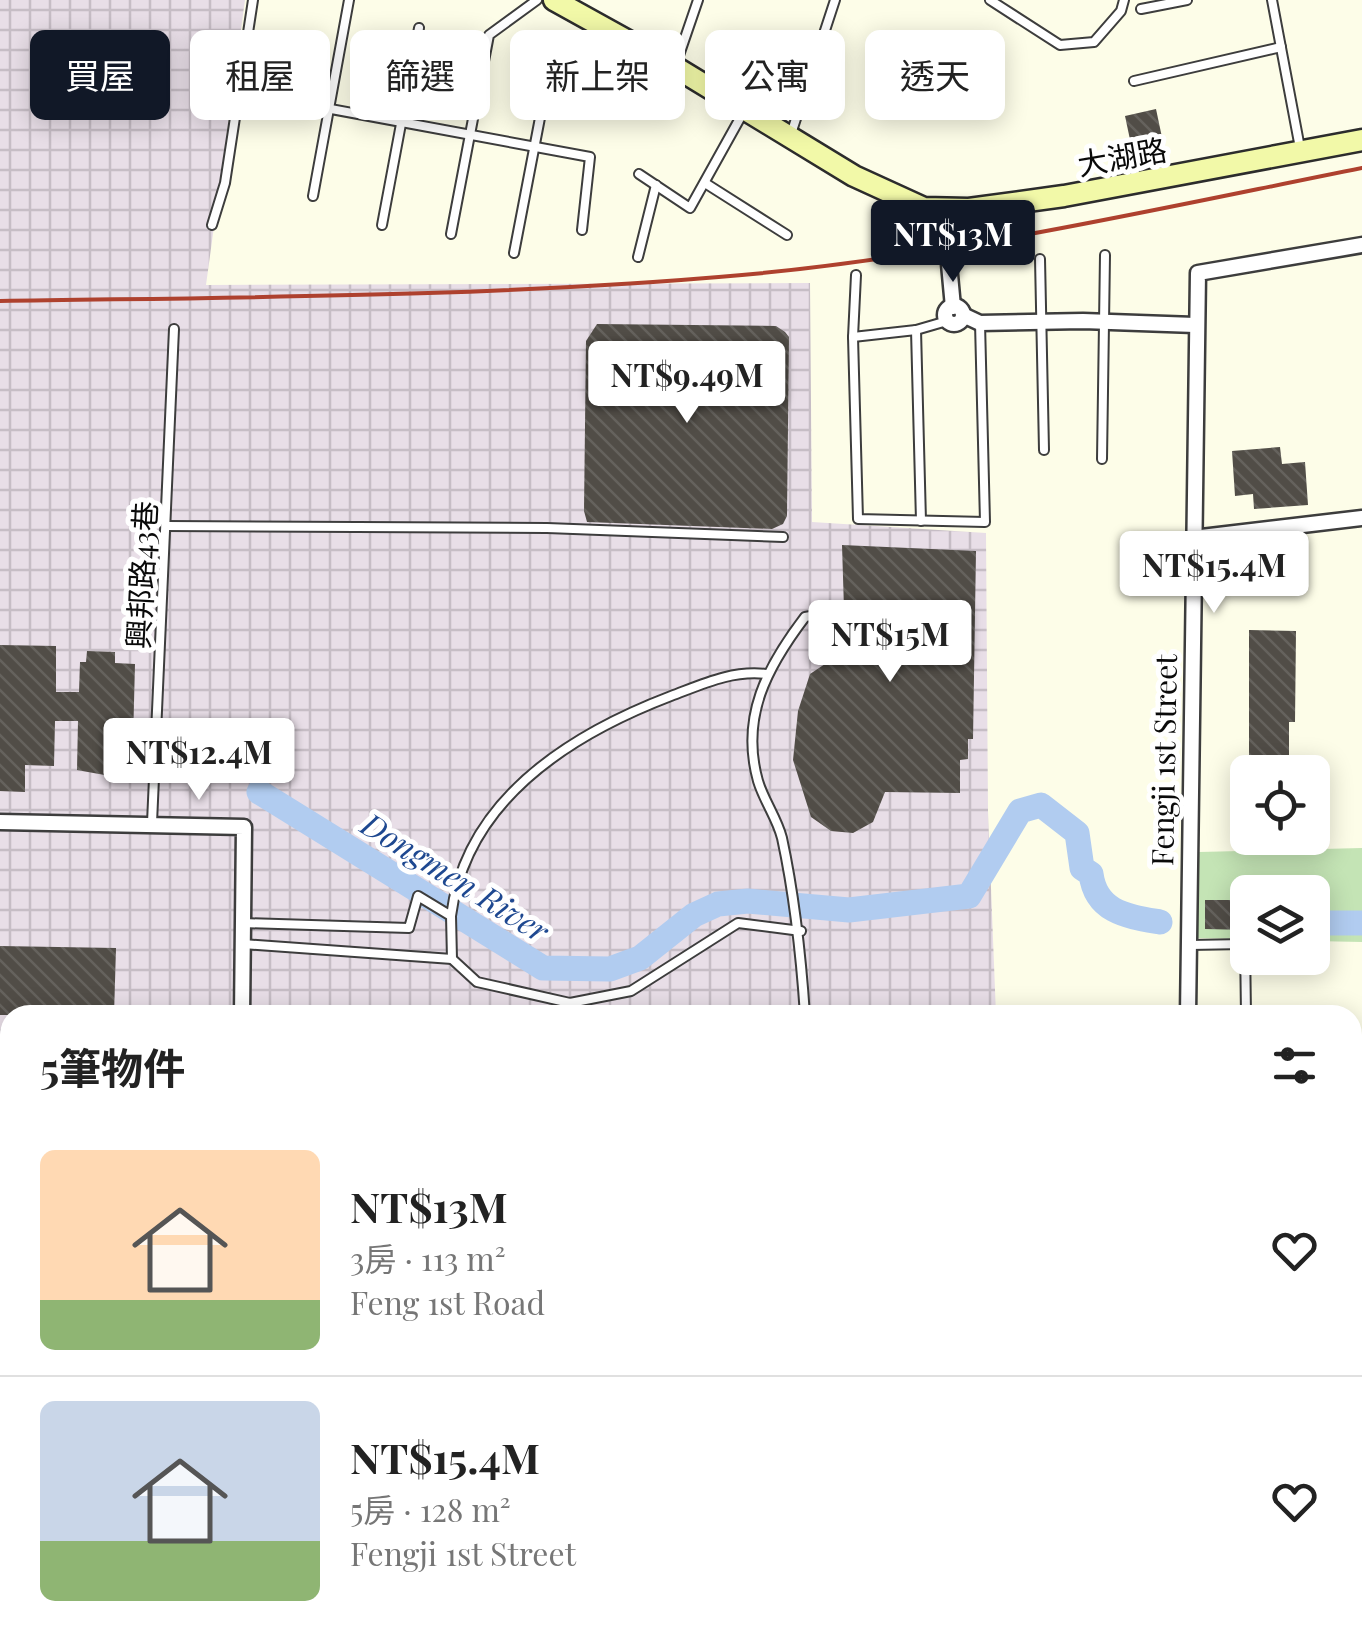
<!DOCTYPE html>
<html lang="zh-TW">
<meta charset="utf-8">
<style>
body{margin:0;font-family:"Playfair Display","Noto Sans TC",serif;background:#f6f6f6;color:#222;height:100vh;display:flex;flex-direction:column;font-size:38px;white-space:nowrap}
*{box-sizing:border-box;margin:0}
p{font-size:32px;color:#767676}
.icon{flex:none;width:55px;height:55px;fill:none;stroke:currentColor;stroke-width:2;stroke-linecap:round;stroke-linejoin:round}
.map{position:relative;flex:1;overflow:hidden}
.panel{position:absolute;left:0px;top:1005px;width:1362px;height:640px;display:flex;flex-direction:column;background:#fff;border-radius:30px 30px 0 0;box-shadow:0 5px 25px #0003}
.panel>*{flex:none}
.top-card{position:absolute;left:30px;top:30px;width:1302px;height:90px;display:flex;gap:20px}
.fabs{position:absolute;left:1230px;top:755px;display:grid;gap:20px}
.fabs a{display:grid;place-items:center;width:100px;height:100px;border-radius:15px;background:#fff;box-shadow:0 5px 25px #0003;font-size:50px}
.price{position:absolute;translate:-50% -85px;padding:0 22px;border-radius:10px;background:#fff;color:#222;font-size:32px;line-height:65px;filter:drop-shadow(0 2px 5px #0008)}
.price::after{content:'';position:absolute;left:50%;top:60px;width:30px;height:22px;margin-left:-15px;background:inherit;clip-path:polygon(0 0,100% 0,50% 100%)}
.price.on{background:#111827;color:#fff}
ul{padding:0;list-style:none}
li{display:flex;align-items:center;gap:30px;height:250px;padding:0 40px}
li+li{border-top:2px solid #e0e0e0}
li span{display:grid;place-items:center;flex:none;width:280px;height:200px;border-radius:15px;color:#555}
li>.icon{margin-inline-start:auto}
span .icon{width:120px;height:120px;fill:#fffc;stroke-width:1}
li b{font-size:42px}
h2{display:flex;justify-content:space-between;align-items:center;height:120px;padding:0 40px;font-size:42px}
.tag{padding:0 35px;border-radius:15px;background:#fff;box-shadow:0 5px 25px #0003;font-size:35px;line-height:90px}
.tag.on{background:#111827;color:#fff}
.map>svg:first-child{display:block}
.industrial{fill:url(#industrial-grid)}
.grass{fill:#c4e4b5}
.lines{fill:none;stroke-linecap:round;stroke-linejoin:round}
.river{stroke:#b1ccf0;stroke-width:25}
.building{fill:url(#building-back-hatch)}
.lane-casing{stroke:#3d3d3d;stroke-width:12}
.street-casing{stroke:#3d3d3d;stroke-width:19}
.secondary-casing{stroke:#2c2c2c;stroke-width:25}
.lane{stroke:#fff;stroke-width:8}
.street{stroke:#fff;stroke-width:14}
.secondary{stroke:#f2f9a8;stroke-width:20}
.rail{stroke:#ae412e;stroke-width:4}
.labels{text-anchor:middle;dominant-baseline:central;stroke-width:10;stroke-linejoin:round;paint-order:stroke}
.street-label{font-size:30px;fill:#0a0a0a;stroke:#fff}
.water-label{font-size:32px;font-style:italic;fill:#1e4890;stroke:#fff}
</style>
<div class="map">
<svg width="1362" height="1645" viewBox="0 0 1362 1645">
<defs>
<pattern id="industrial-grid" width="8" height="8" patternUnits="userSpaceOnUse" patternTransform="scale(2.5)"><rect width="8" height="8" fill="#e8dee7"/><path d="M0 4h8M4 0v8" fill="none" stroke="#c6bdc5"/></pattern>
<pattern id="building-back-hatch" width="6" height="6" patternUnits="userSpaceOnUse" patternTransform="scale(2.5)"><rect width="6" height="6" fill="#514d47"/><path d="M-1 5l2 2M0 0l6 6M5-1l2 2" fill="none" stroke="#65625d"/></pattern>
</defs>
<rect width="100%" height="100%" fill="#fdfde8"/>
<path class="industrial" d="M0 0H245L206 285 810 283 812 522 986 533 988 812 996 1015H10V1635H1116V1645H0Z"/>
<path class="grass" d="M1362 848V942L1313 941 1312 892H1248L1247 939 1197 938 1199 852Z"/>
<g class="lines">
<g class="river">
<path d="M259 792 543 968 610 969 640 958 694 915 718 904 748 901 849 910 969 896 1020 811 1041 805 1077 833 1082 868 1091 874C1096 912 1126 916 1160 922"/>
<path d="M1312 923H1362"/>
</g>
</g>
<g class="building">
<path d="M1156 109 1167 161 1136 168 1125 116Z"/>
<path d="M597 324 776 326 785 332 789 337 787 516 783 524 772 529 587 522 584 511 586 341Z"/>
<path d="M1280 447 1282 464 1305 462 1308 505 1254 509 1253 494 1235 496 1232 451Z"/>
<path d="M842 545 976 551 973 739H968V759L960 760V793L885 792 873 822 853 833 831 831 811 817 793 760 798 711 810 674 831 660 829 610 844 609Z"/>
<path d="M1249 630 1296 631 1295 722H1289V772H1249Z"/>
<path d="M0 645 56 646V692H79L80 662H86L87 651 115 652V663L135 664 132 780 77 770 78 721H55L54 766 25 765V792L0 791Z"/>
<path d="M1205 900H1248V930L1205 929Z"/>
<path d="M0 946 116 948 114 1015H0Z"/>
</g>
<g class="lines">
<g class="lane-casing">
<g id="lane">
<path d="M990 0 1060 45 1094 42 1121 11 1124 0"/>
<path d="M1272 0 1300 148"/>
<path d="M1141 9 1187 0"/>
<path d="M675 67 698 0"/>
<path d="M1134 81 1281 47"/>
<path d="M239 92 590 157 582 230"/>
<path d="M791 134 835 0"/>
<path d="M639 174 690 208 744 111"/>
<path d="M705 183 787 235"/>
<path d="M313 196 349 0"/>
<path d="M212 225 225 183 253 0"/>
<path d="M382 225 419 28"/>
<path d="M451 234 489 35 537 0"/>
<path d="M514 253 544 97"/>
<path d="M638 257 656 185"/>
<path d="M1040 259 1044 450"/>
<path d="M856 275 853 337 916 330 947 321"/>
<path d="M916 330 921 521"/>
<path d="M853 337 858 519 985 522 980 323"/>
<path d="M1102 459 1105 255"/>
<path d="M166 526 547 528 783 537"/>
<path d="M152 823 174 329"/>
<path d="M451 916C466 800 569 735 671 696 703 684 732 670 766 674"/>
<path d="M243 944 452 959 451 916 418 896 409 928 243 923"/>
<path d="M1190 945 1245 944 1246 1015"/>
<path d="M452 959 477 982 570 1003 631 991 738 923 801 931"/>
<path d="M805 1015C801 955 795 898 782 838 777 818 764 801 758 781 740 717 767 667 805 617L822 614"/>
<path d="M1352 1461H1362"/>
<path d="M724 1645 725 1635"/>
<path d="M1263 1645V1635"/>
<path d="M1326 1645V1635"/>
</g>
</g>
<g class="street-casing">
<g id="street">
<path d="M944 210 953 307"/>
<circle cx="954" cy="315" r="9"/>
<path d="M963 315 980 323 1083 321 1195 325"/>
<path d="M1193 538 1362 518"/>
<path d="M0 822 244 827 242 1015"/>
<path d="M1188 1015 1198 273 1362 245"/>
<path d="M0 1348H10"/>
<path d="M237 1645V1635"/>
<path d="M804 1645 805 1635"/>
<path d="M952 1645V1635"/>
<path d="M1181 1645 1182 1635"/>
</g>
</g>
<g class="secondary-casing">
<path id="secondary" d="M554 0 675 67 854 176 924 208 969 209 1064 196 1362 140"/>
</g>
<use href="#lane" class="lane"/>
<use href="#street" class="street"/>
<use href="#secondary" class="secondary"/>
<path class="rail" d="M0 301C248 297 495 297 742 275 951 256 1157 209 1362 168"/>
</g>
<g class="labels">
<g class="street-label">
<text transform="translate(1122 156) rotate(-10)">大湖路</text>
<text transform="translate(141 575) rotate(-87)">興邦路43巷</text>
<text transform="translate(1163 760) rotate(-89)">Fengji 1st Street</text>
</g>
<g class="water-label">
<text transform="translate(456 876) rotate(32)">Dongmen River</text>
</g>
</g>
</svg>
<div class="fabs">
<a><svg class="icon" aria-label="locate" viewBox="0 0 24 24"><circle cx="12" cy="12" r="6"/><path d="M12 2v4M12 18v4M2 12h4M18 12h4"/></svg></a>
<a><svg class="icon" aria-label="layers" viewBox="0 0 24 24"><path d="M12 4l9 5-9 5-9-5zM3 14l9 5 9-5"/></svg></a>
</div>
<b class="price on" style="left:953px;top:285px">NT$13M</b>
<b class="price" style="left:687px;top:426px">NT$9.49M</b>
<b class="price" style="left:1214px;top:616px">NT$15.4M</b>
<b class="price" style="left:890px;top:685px">NT$15M</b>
<b class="price" style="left:199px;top:803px">NT$12.4M</b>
<div class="top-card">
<a class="tag on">買屋</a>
<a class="tag">租屋</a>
<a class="tag">篩選</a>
<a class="tag">新上架</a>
<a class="tag">公寓</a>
<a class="tag">透天</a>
</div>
<section class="panel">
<h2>5筆物件<svg class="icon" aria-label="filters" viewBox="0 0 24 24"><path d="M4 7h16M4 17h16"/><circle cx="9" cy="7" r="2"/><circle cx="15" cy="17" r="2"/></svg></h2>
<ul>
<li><span style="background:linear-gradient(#ffd9b3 75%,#8fb573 0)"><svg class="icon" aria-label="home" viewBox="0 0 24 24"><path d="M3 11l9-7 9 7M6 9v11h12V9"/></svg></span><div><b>NT$13M</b><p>3房 · 113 m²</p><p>Feng 1st Road</p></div><svg class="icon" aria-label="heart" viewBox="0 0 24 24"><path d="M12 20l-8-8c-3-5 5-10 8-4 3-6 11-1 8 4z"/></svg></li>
<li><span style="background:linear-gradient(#c9d6e8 70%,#8fb573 0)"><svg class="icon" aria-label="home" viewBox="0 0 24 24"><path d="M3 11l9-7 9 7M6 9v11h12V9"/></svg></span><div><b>NT$15.4M</b><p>5房 · 128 m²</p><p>Fengji 1st Street</p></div><svg class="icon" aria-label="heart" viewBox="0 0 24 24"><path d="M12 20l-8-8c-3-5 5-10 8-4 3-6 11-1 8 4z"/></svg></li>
</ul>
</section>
</div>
